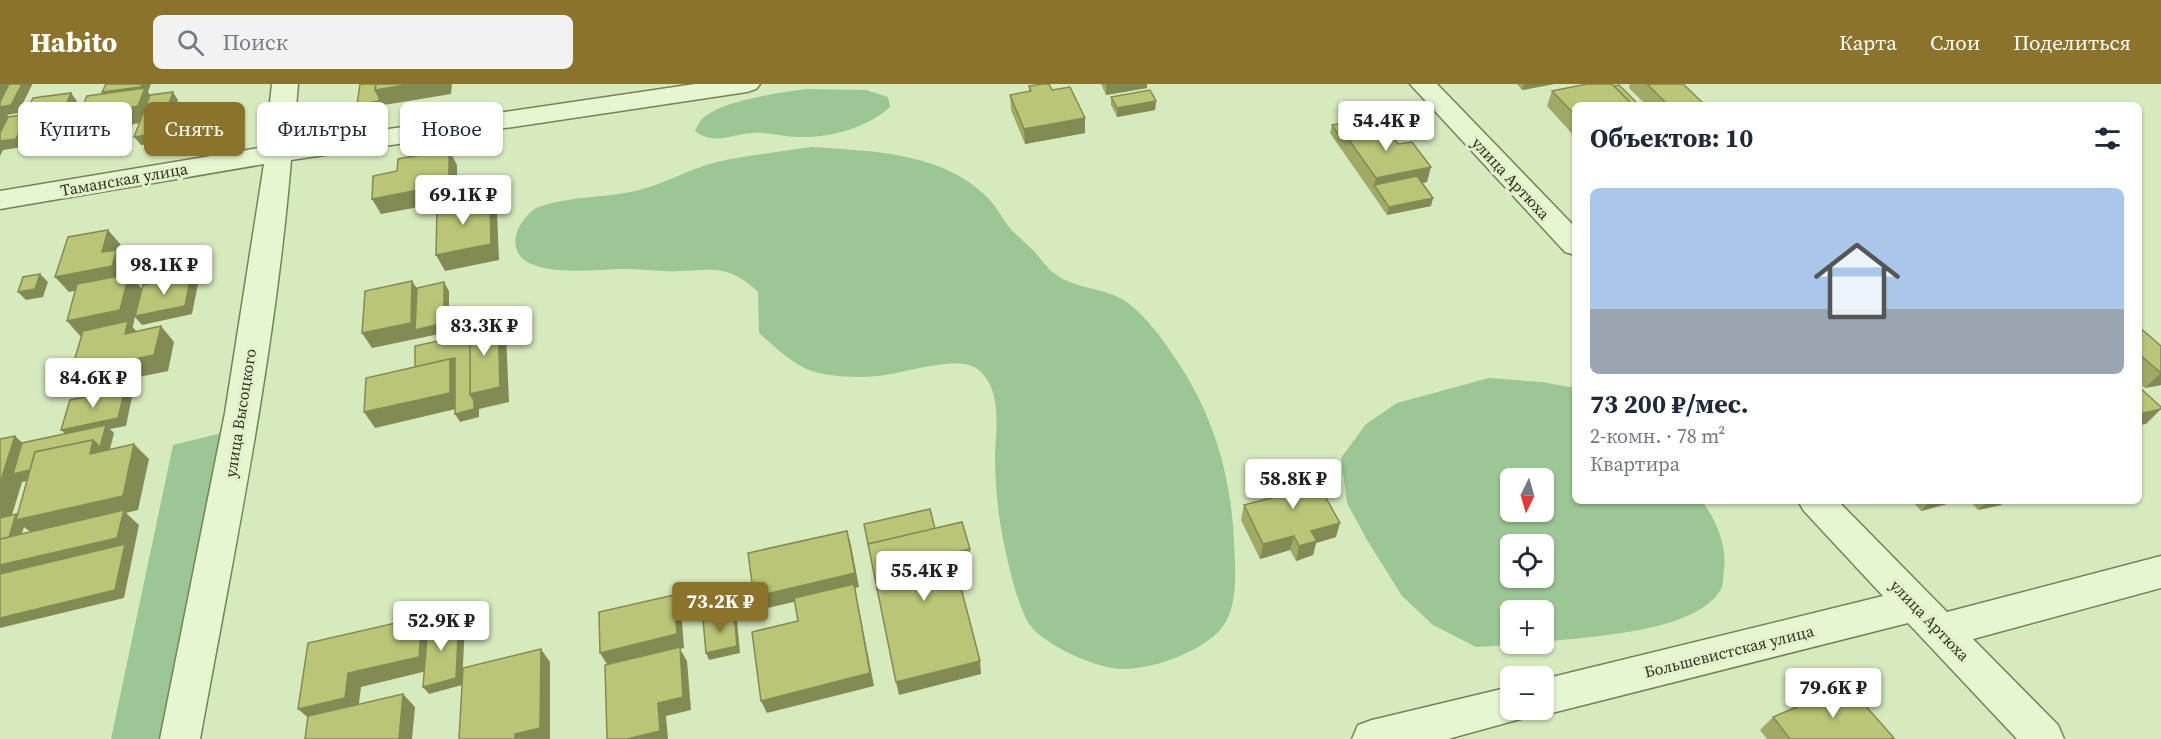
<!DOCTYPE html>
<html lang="ru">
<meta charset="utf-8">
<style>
body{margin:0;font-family:"Source Serif 4",serif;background:#f2f2f3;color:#1f2937;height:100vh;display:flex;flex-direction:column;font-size:22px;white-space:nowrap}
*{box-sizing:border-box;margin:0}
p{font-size:20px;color:#747a83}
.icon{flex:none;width:33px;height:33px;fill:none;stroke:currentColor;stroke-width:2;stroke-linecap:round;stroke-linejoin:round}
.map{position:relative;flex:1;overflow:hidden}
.details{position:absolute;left:1572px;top:18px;width:570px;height:402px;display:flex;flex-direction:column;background:#fff;border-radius:9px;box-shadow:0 2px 4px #0004}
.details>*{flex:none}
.guide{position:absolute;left:18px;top:18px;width:570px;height:54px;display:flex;gap:12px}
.needle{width:39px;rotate:185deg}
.tools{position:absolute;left:1500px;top:384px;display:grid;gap:12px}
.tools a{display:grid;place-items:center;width:54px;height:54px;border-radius:9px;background:#fff;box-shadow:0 2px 4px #0004;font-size:30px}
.price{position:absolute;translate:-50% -51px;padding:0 14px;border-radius:6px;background:#fff;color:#222;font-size:20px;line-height:39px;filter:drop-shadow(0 2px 3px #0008)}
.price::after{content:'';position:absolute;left:50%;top:36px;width:18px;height:14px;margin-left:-9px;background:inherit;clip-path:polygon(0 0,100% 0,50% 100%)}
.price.selected{background:#8c732c;color:#fff}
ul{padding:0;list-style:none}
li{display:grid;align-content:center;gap:12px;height:318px;padding:0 18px}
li+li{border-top:2px solid #e0e1e3}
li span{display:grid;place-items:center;height:186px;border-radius:9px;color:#555}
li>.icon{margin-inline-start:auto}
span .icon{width:108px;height:108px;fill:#fffc;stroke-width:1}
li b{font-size:26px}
h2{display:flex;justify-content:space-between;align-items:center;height:72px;padding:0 18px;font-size:26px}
.tag{padding:0 21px;border-radius:9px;background:#fff;box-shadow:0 2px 4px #0004;font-size:21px;line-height:54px}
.tag.selected{background:#8c732c;color:#fff}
header{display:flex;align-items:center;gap:36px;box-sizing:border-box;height:84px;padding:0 30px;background:#8c732c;color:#fff}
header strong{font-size:28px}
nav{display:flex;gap:33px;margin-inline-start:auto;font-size:21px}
.search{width:420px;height:54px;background:#f2f2f3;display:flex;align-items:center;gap:15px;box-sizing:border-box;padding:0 21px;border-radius:9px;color:#747a83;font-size:22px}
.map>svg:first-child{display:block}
.green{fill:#9bc794;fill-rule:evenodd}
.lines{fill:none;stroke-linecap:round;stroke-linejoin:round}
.minor-casing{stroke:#768158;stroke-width:3}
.minor{fill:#e6f6d1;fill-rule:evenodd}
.wall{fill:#a0aa65}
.shaded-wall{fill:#828b53}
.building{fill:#bac676;stroke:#828b53;stroke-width:1.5}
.labels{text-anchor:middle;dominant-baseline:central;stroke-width:6;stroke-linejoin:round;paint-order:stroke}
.street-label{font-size:16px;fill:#2d321c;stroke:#e2f2cd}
</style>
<header>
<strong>Habito</strong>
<div class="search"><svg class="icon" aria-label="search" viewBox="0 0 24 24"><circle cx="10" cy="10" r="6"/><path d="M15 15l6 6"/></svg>Поиск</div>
<nav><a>Карта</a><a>Слои</a><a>Поделиться</a></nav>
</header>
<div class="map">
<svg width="2161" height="655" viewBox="0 0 2161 655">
<rect width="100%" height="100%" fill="#d7eabe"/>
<g class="green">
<path d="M806 5 866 6 888 13 890 23C867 44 830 54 799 53 784 53 769 48 753 49 731 50 714 62 695 47 697 43 699 38 702 35 722 16 779 9 806 5Z"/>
<path d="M811 63C871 67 943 68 988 114 996 122 1002 134 1009 143 1017 152 1027 160 1035 168 1041 175 1047 184 1055 190 1076 206 1107 203 1128 219 1147 234 1162 254 1175 274 1213 329 1231 391 1234 457 1235 483 1239 520 1223 542 1205 568 1143 590 1112 584 1088 580 1044 560 1030 541 1016 523 1000 447 998 422 996 406 995 388 995 372 996 344 1003 303 976 284 956 271 902 290 877 292 856 294 832 293 812 287 792 280 775 263 759 249L758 208C746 196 732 187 715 186 703 185 690 187 678 187 660 188 642 185 623 185 597 185 502 199 517 148 519 141 530 127 536 124 568 112 603 114 635 107 663 101 688 85 717 78 747 71 780 68 811 63Z"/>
<path d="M1489 294 1542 298 1575 304V417H1702C1716 436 1727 461 1724 485 1723 491 1724 502 1720 507 1693 549 1590 552 1544 558V526H1510V560H1533L1476 563 1433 541 1402 512 1367 456 1347 419 1341 374 1366 340 1397 319ZM1510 394H1544V428H1510ZM1544 460V494H1510V460Z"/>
<path d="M222 349 160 655H111L173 361Z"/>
</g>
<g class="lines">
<g class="minor-casing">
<g id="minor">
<path d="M272 0H298L293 59 695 0H760L756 5 747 8 291 76C275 270 235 463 200 655H160L225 329 264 80 0 125V107L265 63Z"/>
<path d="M1410 0H1437L1575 143V171L1565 168Z"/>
<path d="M1798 417H1838L1947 528 2161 472V504L1973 555 2058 641 2064 655H2017L1908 539 1544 631 1530 626H1544V595L1883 512 1804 427Z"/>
<path d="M1510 603V626H1528L1524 634 1448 655H1352L1358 641 1372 636Z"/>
</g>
</g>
<use href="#minor" class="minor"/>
</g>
<g class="wall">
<path d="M1101 0H1147V4L1106 11Z"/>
<path d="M1517 0H1554L1522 6Z"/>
<path d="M1630 0H1683L1705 21H1646L1629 4Z"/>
<path d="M1029 2 1052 6 1085 34V49L1025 60 1011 26 1010 11 1029 8Z"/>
<path d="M1552 7 1575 21V53L1547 22Z"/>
<path d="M1111 13 1156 17 1155 26 1117 33 1111 21Z"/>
<path d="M1332 41 1377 42 1427 98 1422 99 1431 122 1387 131 1330 49Z"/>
<path d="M2139 243 2161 262V301L2145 304 2139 299Z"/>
<path d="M1276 391 1336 453 1316 459 1313 471 1296 477 1290 466 1260 475 1241 436 1244 421 1276 412 1273 406Z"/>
<path d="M1912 417H1958L1921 427Z"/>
<path d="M1970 417H2005L2001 421 1978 426Z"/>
<path d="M1773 633 1894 654 1892 655H1767L1760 646Z"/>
</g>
<g class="shaded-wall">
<path d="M0 0H32V1L18 29 7 31 15 41 28 30 35 38 23 63 3 66 0 72Z"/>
<path d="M142 0H151L148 8 156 20 149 38 133 40 128 55 84 61 72 45 109 16 102 8Z"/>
<path d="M412 0H452L451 10 384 21 383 25 362 29 357 21 375 6Z"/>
<path d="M1106 0H1147V4L1106 11Z"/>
<path d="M1524 0H1554L1522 6Z"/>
<path d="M173 8 178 16 164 58 141 61 134 53Z"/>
<path d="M71 9 77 17 69 35 45 38 38 30Z"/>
<path d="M1156 17 1155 26 1117 33V24Z"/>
<path d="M43 20 50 28 36 30 29 22Z"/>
<path d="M1085 34V49L1025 60 1024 45Z"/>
<path d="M449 66 457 81V116L381 130 372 115Z"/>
<path d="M1431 83 1427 98 1379 108 1374 101 1372 109 1376 94Z"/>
<path d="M490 114 497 129 499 176 445 187 436 171Z"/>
<path d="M1433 114 1431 122 1387 131 1389 123Z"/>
<path d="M108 146 121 161 119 169 129 181 125 197 69 208 55 193 102 168Z"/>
<path d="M40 190 48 198 43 213 26 216 18 208Z"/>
<path d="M129 190 142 205 191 191 198 200 192 230 142 241 135 233 133 242H132L141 253 125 250 81 253 67 237Z"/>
<path d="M412 197 422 212 444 198 449 207V248L372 264 362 249Z"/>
<path d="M498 236 506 251 509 318 479 325V333L460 338 455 330 470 310Z"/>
<path d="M161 242 174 258 168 287 86 304 71 288Z"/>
<path d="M455 274 460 324 375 344 364 328 415 283Z"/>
<path d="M2161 289V301L2145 304Z"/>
<path d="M125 305 132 313 126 342 110 345 114 349 105 385 49 392 22 398 9 441 0 444V400L15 352 31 367 93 356 105 346 70 354 61 346Z"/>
<path d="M2161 325 2146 340 2139 341V330Z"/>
<path d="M134 360 149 375 138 426 126 429 139 441 124 514 0 544V534L115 506 123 470 10 498 0 490V481L117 454 123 430 33 450 24 443 17 465 0 469V459L8 458 16 430 21 435 123 412Z"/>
<path d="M1935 417H1958L1921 427 1928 419Z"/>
<path d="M1993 417H2005L2001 421 1978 426 1986 419Z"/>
<path d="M1340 439 1336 453 1316 459 1313 471 1296 477 1299 462 1311 447Z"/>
<path d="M847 447 851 461 859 503 855 504 874 602 767 629 761 617 854 504 759 526 754 513Z"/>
<path d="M1294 452 1290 466 1260 475 1263 460Z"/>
<path d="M970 465 971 479 954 483 952 469Z"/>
<path d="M674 511 681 525 684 564 680 565 687 577 691 626 666 632 668 655H627L658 619 608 582 600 569Z"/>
<path d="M734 528 737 536 740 569 709 576 706 569Z"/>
<path d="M459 532 465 539 462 601 429 610 423 603Z"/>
<path d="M422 533 434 547 431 586 361 603 358 627 313 638 298 625 348 589Z"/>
<path d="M541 565 550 578V655H515V650Z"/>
<path d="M980 577 981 590 899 611 896 598Z"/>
<path d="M403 610 415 623 412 655H399Z"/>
</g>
<g class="building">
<path d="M9 0H22L11 21 0 23V18Z"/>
<path d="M106 0H142L141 3 102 8Z"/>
<path d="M360 0H376L375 6 379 13V17L357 21Z"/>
<path d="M376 0H412L375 6Z"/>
<path d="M1043 0H1049L1052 6 1070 3 1085 34 1024 45 1010 11 1031 7 1029 2Z"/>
<path d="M1587 0H1612L1633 21H1575V31L1552 7Z"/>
<path d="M1647 0H1683L1705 21H1668Z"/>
<path d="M1619 1 1639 21H1633L1614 2Z"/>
<path d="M145 4 138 22 122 25 116 39 72 45 87 12Z"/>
<path d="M1150 6 1156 17 1117 24 1111 13Z"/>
<path d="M173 8 158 49 134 53 150 11Z"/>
<path d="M71 9 63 27 38 30 43 20 29 22 33 14Z"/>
<path d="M28 30 16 55 0 57V49L8 33Z"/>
<path d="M1371 34 1377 42 1344 49 1342 56 1332 41Z"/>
<path d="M1383 41 1398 60 1412 58 1431 83 1376 94 1344 49Z"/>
<path d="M449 66V100L372 115 373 92 397 87 398 75Z"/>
<path d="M1417 92 1433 114 1389 123 1374 101Z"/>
<path d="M490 114 491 160 436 171 437 124Z"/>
<path d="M108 146 102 168 117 166 112 182 55 193 68 153Z"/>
<path d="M40 190 35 205 18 208 23 193Z"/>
<path d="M129 190 120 226 67 237 77 200Z"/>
<path d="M191 191 185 222 135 232 143 201Z"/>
<path d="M412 197 411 239 362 249 365 207Z"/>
<path d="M444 198V239L415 246 417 204Z"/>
<path d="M498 236 500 303 470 310 469 242Z"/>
<path d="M128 237 125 250 161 242 154 271 71 288 83 247Z"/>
<path d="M2139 243 2161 262V289L2139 270Z"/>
<path d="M470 250V310L474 317V325L455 330V274L415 283V262Z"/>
<path d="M450 275V309L364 328 366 294Z"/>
<path d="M2139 303 2161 323V325L2139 330Z"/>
<path d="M125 305 118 334 61 346 70 316Z"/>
<path d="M106 341 100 363 93 356 35 368 30 386 13 390 22 359Z"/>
<path d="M15 352 5 383 0 400V355Z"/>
<path d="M93 356 90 370 134 360 123 412 16 436 35 368Z"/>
<path d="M1308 382 1340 439 1311 447 1317 457 1299 462 1294 452 1263 460 1244 421 1286 410 1276 391Z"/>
<path d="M930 425 935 445 868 460 864 440Z"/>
<path d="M124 426 117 454 0 481V455Z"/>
<path d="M16 430 9 453 0 455V434Z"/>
<path d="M962 438 970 465 952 469 980 577 896 598 868 460Z"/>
<path d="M847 447 855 489 754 513 748 469Z"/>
<path d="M125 460 115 506 0 534V490Z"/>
<path d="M854 500 870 589 761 617 752 548 798 537 794 514Z"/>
<path d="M674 511 677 550 600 569 599 528Z"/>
<path d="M734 528 737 562 706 569 703 535Z"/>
<path d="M459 532 456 594 423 603 428 540Z"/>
<path d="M422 533 419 573 348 589 345 614 298 625 308 559Z"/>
<path d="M680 563 683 613 658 619 660 647 627 655H607L605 581Z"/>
<path d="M541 565 540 644 515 650V655H459L463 584Z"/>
<path d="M1848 602 1894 654 1890 655H1790L1773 633Z"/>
<path d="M403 610 399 655H305L308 632Z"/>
</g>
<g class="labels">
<g class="street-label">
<text transform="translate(1511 94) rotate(47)">улица Артюха</text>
<text transform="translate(124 95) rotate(-10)">Таманская улица</text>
<text transform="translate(240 329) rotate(-81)">улица Высоцкого</text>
<text transform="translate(1930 536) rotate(46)">улица Артюха</text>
<text transform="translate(1729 567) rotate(-14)">Большевистская улица</text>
</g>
</g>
</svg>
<div class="tools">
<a><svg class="needle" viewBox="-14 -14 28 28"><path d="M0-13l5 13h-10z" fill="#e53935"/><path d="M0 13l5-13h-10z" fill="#747a83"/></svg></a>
<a><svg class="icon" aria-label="locate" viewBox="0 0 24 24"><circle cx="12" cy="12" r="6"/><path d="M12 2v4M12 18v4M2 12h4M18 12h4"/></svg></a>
<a>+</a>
<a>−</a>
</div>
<b class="price" style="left:1386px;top:68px">54.4K ₽</b>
<b class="price" style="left:463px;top:142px">69.1K ₽</b>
<b class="price" style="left:164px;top:212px">98.1K ₽</b>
<b class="price" style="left:484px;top:273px">83.3K ₽</b>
<b class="price" style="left:93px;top:325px">84.6K ₽</b>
<b class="price" style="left:1293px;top:426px">58.8K ₽</b>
<b class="price" style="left:924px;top:518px">55.4K ₽</b>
<b class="price selected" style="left:720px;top:549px">73.2K ₽</b>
<b class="price" style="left:441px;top:568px">52.9K ₽</b>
<b class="price" style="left:1833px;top:635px">79.6K ₽</b>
<div class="guide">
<a class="tag">Купить</a>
<a class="tag selected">Снять</a>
<a class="tag">Фильтры</a>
<a class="tag">Новое</a>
</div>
<section class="details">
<h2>Объектов: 10<svg class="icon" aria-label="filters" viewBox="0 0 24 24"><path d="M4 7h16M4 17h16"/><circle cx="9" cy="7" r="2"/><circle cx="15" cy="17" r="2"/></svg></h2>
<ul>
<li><span style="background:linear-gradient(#a9c7e8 65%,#9aa5b1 0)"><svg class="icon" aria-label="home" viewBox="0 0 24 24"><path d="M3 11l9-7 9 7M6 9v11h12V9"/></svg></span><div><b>73 200 ₽/мес.</b><p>2-комн. · 78 m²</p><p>Квартира</p></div></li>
</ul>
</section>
</div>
